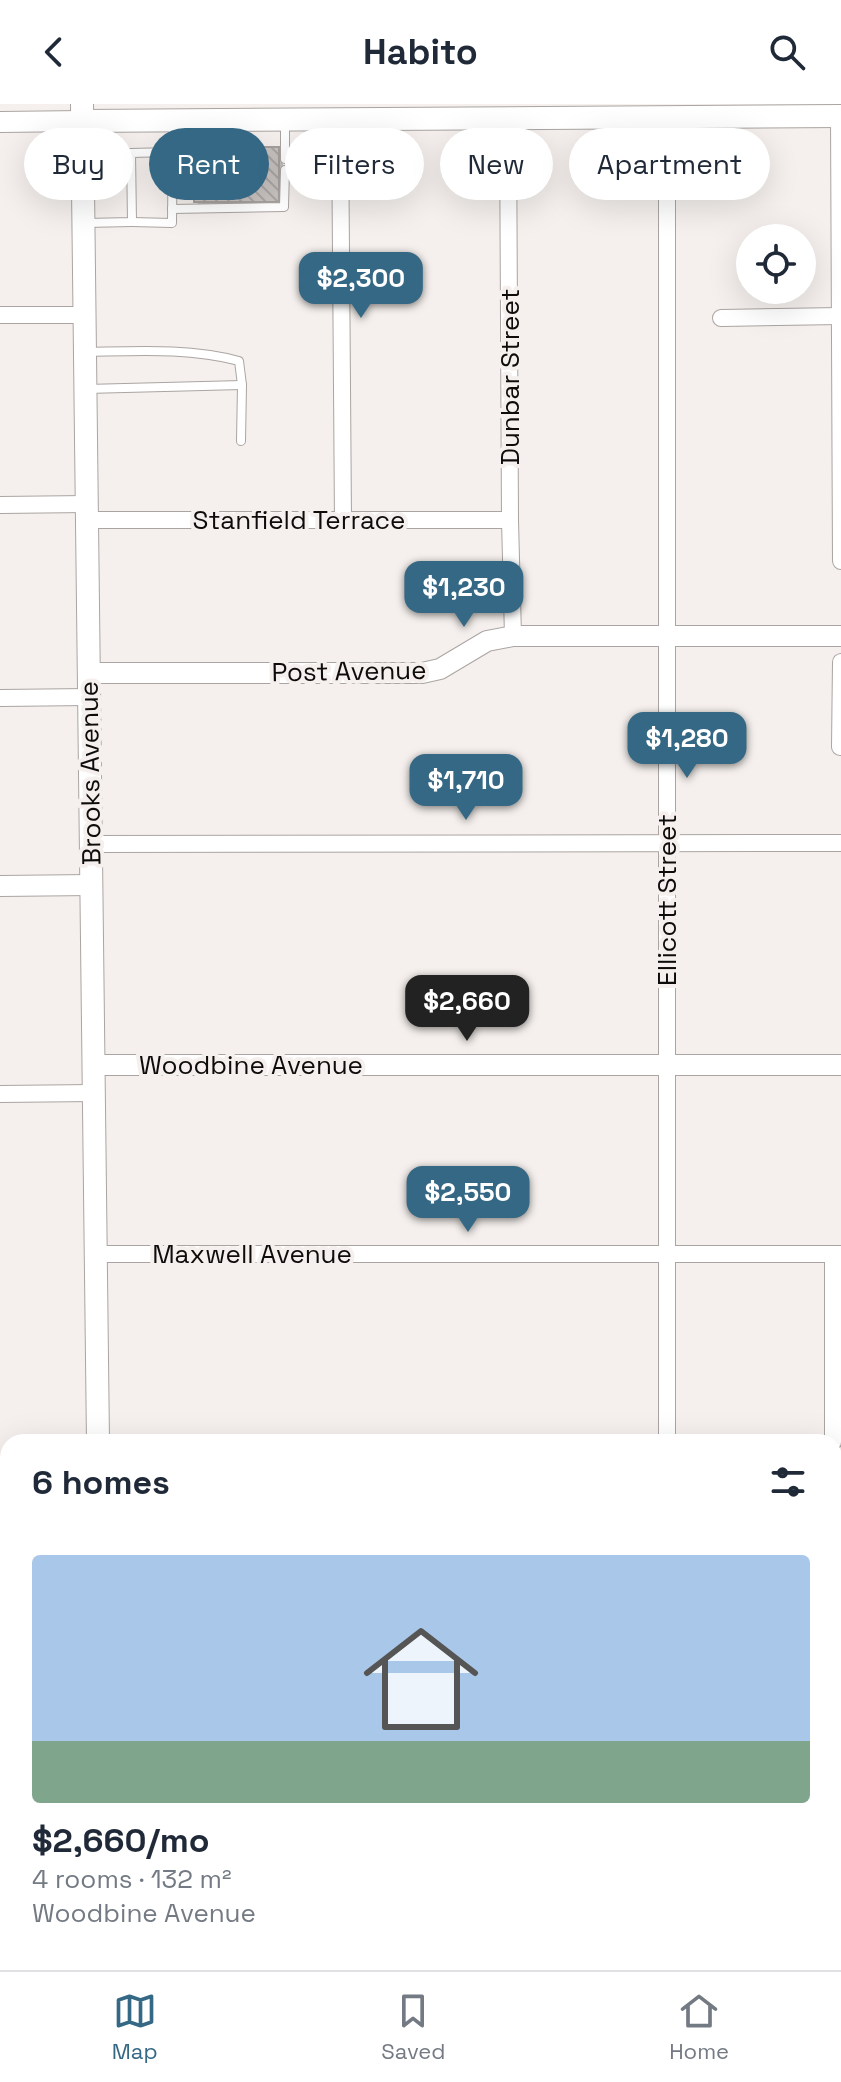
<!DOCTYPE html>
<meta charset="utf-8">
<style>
body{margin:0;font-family:"Space Grotesk",sans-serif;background:#f6f6f7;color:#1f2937;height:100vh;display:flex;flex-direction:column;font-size:30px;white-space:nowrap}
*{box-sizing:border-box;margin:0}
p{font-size:26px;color:#747a83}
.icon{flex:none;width:44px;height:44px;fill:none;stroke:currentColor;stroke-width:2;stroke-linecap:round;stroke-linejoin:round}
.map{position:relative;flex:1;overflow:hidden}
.sheet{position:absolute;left:0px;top:1330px;width:842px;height:536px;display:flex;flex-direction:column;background:#fff;border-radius:24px 24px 0 0;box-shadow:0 8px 32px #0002}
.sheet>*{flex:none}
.top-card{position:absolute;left:24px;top:24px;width:794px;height:72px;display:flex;gap:16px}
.fabs{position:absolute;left:736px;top:120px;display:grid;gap:16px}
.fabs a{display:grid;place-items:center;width:80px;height:80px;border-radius:50%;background:#fff;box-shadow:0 8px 32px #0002;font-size:40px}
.price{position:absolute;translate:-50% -68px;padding:0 18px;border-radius:16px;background:#356885;color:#fff;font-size:26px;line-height:52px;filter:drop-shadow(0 2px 4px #0008)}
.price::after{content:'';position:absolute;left:50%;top:48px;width:24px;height:18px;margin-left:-12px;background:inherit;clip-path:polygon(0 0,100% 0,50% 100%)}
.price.selected{background:#222;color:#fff}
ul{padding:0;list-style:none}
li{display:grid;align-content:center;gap:16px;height:424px;padding:0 32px}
li span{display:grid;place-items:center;height:248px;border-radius:8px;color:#555}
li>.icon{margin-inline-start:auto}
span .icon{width:144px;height:144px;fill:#fffc;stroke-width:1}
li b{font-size:34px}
h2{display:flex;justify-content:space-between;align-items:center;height:96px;padding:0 32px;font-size:34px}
.pill{padding:0 28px;border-radius:36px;background:#fff;box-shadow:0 8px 32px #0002;font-size:28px;line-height:72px}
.pill.selected{background:#356885;color:#fff}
header{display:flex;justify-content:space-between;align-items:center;height:104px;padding:0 32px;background:#fff;font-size:36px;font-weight:800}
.tab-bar{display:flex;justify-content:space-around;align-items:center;height:112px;border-top:2px solid #e0e1e3;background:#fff;font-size:22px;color:#747a83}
.tab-bar a{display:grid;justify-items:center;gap:4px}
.tab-bar .selected{color:#356885}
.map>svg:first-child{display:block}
.shadow{fill:#0003}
.building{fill:url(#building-back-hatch);stroke:#a6a19e;stroke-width:2}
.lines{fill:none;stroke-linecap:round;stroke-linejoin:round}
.service-casing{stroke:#aaa5a2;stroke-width:10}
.minor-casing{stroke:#aaa5a2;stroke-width:18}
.tertiary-casing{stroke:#aaa5a2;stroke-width:22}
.secondary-casing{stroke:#aaa5a2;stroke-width:24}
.service{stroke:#fff;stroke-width:8}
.minor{stroke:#fff;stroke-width:16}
.tertiary{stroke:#fff;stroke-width:20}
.secondary{stroke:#fff;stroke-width:22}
.labels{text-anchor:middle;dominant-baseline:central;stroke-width:8;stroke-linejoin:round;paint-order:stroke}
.street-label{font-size:26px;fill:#0d0c0b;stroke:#f5f0ed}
</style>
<header><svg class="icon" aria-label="back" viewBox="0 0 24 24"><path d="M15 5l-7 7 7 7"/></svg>Habito<svg class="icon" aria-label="search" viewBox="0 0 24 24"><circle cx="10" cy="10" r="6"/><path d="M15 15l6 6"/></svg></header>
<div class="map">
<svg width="841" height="1866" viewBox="0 0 841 1866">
<defs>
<pattern id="building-back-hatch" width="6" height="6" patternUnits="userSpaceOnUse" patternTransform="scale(2)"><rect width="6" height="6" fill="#c8c3c1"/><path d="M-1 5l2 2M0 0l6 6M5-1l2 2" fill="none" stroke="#aba6a4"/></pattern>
</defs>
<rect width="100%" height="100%" fill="#f5f0ed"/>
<path class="shadow" d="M278 45 283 54V106H202L196 97Z"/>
<rect class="building" x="194" y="43" width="85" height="55"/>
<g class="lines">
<g class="service-casing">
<g id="service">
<path d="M285 16V55"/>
<path d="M172 105 284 103 285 66"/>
<path d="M132 118 172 119 173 17"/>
<path d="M85 119 132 118 131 49 172 48"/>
<path d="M89 248C139 247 190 244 239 257L242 281 241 337"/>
<path d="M86 285 242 281"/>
</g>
</g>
<g class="minor-casing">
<g id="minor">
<path d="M839 12 841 457"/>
<path d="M667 13V1338"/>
<path d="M508 14 510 416 513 532"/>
<path d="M340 16 343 416"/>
<path d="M0 211H85"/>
<path d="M721 214 840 212"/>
<path d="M0 401 87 400"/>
<path d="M87 416H510"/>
<path d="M0 594 89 593"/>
<path d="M840 643 841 558"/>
<path d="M91 740 841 739"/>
<path d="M0 990 94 989"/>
<path d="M96 1150H841"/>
<path d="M833 1338V1150"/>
<path d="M667 1858V1866"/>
<path d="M833 1866V1858"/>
</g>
</g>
<g class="tertiary-casing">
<g id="tertiary">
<path d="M0 18 83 17"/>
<path d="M89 569H422L440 565 487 537 513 532H841"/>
<path d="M0 782 92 781"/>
<path d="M94 961H841"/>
<path d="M0 1404 8 1403"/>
</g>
</g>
<g class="secondary-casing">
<g id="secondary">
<path d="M82 0 98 1338"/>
<path d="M83 17 841 12"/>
<path d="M104 1858V1866"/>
</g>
</g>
<use href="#service" class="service"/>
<use href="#minor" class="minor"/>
<use href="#tertiary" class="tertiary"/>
<use href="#secondary" class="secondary"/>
</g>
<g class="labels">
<g class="street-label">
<text transform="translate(510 273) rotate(-90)">Dunbar Street</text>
<text x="299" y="416">Stanfield Terrace</text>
<text transform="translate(349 567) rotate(-1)">Post Avenue</text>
<text transform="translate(90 669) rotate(-91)">Brooks Avenue</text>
<text transform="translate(667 796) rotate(-90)">Ellicott Street</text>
<text x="251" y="961">Woodbine Avenue</text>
<text x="252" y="1150">Maxwell Avenue</text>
</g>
</g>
</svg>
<div class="fabs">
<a><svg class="icon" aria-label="locate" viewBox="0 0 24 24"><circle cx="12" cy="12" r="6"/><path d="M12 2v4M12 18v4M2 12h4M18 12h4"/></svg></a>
</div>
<b class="price" style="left:361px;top:216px">$2,300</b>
<b class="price" style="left:464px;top:525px">$1,230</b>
<b class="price" style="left:687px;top:676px">$1,280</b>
<b class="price" style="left:466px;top:718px">$1,710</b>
<b class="price selected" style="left:467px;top:939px">$2,660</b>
<b class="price" style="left:468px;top:1130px">$2,550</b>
<div class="top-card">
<a class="pill">Buy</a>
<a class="pill selected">Rent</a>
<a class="pill">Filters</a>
<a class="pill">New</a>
<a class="pill">Apartment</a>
</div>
<section class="sheet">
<h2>6 homes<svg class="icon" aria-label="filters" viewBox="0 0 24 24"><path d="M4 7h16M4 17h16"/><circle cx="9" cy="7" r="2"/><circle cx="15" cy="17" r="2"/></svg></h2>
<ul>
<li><span style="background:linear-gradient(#a9c7e8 75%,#7fa58c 0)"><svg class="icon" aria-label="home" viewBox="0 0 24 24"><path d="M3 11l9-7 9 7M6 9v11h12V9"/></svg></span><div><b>$2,660/mo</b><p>4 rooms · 132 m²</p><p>Woodbine Avenue</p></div></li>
</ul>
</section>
</div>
<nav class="tab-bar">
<a class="selected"><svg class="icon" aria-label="map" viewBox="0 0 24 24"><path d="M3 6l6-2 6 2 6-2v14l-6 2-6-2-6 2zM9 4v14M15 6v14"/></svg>Map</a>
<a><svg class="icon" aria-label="saved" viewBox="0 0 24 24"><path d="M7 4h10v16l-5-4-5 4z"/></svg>Saved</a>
<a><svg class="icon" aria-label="home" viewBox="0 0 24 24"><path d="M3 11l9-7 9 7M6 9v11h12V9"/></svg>Home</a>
</nav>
